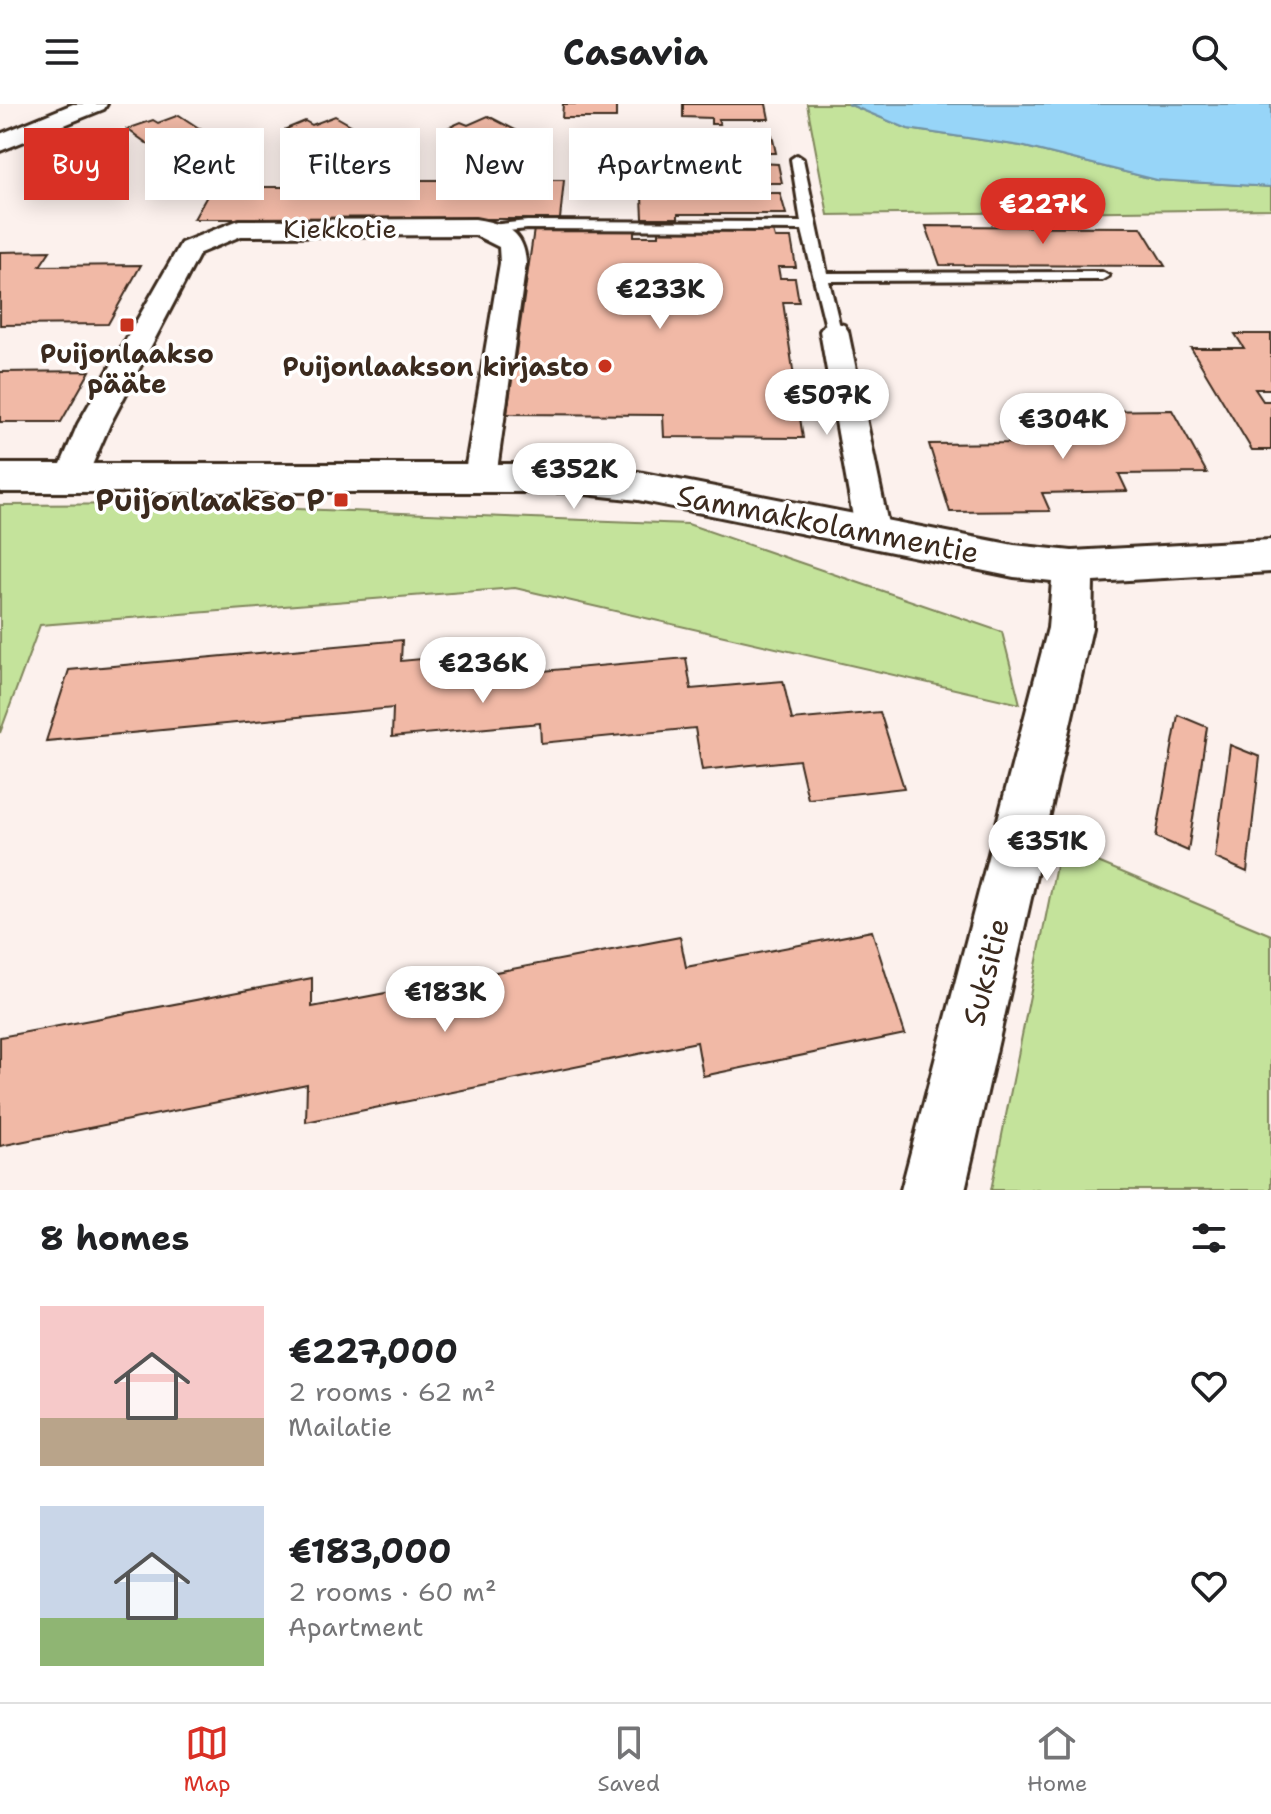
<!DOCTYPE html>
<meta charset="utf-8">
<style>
body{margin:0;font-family:"Shantell Sans",sans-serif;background:#f6f6f6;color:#202124;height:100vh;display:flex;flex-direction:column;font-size:30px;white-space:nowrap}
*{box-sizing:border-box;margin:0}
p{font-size:26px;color:#757577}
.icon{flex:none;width:44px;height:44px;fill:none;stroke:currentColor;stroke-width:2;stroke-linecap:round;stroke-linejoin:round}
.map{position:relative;height:1086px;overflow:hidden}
.panel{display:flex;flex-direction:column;background:#fff;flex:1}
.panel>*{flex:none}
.hud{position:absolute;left:24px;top:24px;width:800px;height:72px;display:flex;gap:16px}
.price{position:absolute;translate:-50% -68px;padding:0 18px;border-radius:28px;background:#fff;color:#222;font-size:26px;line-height:52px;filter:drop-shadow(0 2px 4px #0008)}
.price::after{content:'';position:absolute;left:50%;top:48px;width:24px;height:18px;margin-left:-12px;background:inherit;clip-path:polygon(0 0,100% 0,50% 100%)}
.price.selected{background:#d93025;color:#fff}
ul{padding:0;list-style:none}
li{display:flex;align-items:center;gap:24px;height:200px;padding:0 40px}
li span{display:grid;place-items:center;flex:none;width:224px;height:160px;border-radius:0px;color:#555}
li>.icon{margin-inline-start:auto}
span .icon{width:96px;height:96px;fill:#fffc;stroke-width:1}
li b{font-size:34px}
h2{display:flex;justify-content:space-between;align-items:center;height:96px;padding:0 40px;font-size:34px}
.chip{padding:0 28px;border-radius:0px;background:#fff;box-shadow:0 4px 20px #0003;font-size:28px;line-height:72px}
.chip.selected{background:#d93025;color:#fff}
header{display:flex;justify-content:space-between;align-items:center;height:104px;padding:0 40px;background:#fff;font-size:36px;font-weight:700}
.tabs{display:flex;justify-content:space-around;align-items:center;height:112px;border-top:2px solid #e0e0e0;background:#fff;font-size:22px;color:#757577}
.tabs a{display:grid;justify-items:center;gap:4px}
.tabs .selected{color:#d93025}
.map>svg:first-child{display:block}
.green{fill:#c4e39b;stroke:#80865c;stroke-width:2}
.water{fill:#97d5f8;stroke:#7291a1;stroke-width:2}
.building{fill:#f1b9a6;stroke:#3b2a1e;stroke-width:2}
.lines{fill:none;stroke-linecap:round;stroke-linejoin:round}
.service-casing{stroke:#3b2a1e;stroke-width:6}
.minor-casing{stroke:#3b2a1e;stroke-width:6}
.tertiary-casing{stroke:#3b2a1e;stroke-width:6}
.service{fill:#fff;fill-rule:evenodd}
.minor{fill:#fff;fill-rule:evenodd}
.tertiary{fill:#fff;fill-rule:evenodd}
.poi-dot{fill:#c8321e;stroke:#fff;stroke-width:3}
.labels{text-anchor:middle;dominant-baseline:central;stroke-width:7;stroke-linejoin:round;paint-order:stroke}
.far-street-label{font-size:26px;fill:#3b2a1e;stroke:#fff}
.far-poi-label{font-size:26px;font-weight:bold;fill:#3b2a1e;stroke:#fff}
.poi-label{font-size:30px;font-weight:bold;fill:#3b2a1e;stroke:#fff;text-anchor:end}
.street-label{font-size:30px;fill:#3b2a1e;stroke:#fff}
</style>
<header><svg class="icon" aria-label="menu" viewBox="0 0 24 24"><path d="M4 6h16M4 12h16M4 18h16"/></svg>Casavia<svg class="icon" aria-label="search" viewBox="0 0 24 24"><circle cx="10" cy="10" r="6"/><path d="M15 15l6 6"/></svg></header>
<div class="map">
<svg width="1271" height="1086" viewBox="0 0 1271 1086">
<rect width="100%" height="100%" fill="#fcf1ed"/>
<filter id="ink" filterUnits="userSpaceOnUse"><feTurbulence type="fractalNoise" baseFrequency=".0125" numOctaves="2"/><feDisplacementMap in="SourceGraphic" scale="16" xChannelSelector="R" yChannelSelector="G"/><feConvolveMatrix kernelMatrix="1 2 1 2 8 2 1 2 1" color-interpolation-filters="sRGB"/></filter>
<g filter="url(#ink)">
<g class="green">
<path d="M807 0H848L908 25 1021 42 1157 76 1271 83V105L828 111Z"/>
<path d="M169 400 688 420 1002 528 1020 600 515 484 40 521 0 629V401Z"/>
<path d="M1060 742 1271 831V1086H991Z"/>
</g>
<path class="water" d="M848 0H1271V83L1157 76 1021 42 908 25Z"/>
<g class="building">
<path d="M563 0H616V14H562Z"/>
<path d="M683 0H766L769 15H718L720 20H711V14L683 13Z"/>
<path d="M179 11 208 30 185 39 190 43 166 53 127 25 153 16 158 19Z"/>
<path d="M335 12 368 31 345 41 350 44 330 53 286 25 305 17 312 21Z"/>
<path d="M488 12 527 32 507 41 513 44 497 52 445 25 461 18 468 21Z"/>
<path d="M657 30 772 31 776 49H762L758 54 753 49 680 50 682 89H780L786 110H678V114H643L640 51H658Z"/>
<path d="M759 59 778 60 782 79H761Z"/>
<path d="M404 76H564L560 115H194L212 83H401Z"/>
<path d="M926 122 1141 123 1165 162 940 161Z"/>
<path d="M534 125 634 126V132H659V126L773 127 775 134H791L796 163H778L780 174H795L799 198H783L803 334 664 333 663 311 507 310Z"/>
<path d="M50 147 40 162 141 161 108 220 0 221V148Z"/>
<path d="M1235 230H1271V285H1255L1263 297H1271V346H1252L1191 244H1244Z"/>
<path d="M90 267 61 318H0V268Z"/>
<path d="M1172 306 1207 369 1119 370 1127 387 1042 389 1050 407 950 408 929 340 1018 339 1012 322H1094L1087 307Z"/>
<path d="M402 536 401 557 541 544 543 567 686 554 691 585 783 577 792 616 880 608 904 684 808 695 799 656 702 666 695 624 541 639 540 619 392 633 393 604 46 637 69 566Z"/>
<path d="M1178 611 1207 623 1188 747 1156 733Z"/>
<path d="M1230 641 1260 653 1247 768 1215 754Z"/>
<path d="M872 827 905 930 703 972 697 938 306 1018 307 980 0 1042V933L312 874V903L680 833 686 863Z"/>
</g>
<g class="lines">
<g class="service-casing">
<path id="service" d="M797 51 803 55 827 169 1102 168 1109 172 1102 176 829 177 841 227 834 232 827 227 802 126 527 125 491 129 484 125 491 121 527 117 801 118 791 55Z"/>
</g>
<g class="minor-casing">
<g id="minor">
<path d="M475 115C505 120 524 126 526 159L496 373 492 381 480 385 468 381 464 373 500 159 499 143 475 131 241 132 200 149 110 320 83 382 71 386 59 382 55 374 78 320 181 139 239 116Z"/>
<path d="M834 218 844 221 848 227 890 430 885 439 873 443 861 439 856 430 820 227 824 221Z"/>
</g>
</g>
<g class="tertiary-casing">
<g id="tertiary">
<path d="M73 0H107L104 5 0 47V30Z"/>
<path d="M0 360H567L638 368 1014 441 1072 447 1271 436V468L1093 478 1092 524 965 1086H901L1048 524 1052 477 1014 473 638 396 567 388H0Z"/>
</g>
</g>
<use href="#service" class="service"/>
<use href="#minor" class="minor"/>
<use href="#tertiary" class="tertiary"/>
</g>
</g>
<g class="poi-dot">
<rect x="119" y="213" width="16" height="16" rx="4"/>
<circle cx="605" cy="262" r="8"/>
<rect x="333" y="388" width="16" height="16" rx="4"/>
</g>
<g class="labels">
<g class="far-street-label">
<text x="340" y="124">Kiekkotie</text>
</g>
<g class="far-poi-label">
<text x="127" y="249">Puijonlaakso<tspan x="127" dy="30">pääte</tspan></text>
<text x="589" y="262" text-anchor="end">Puijonlaakson kirjasto</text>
</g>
<g class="poi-label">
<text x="325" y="396">Puijonlaakso P</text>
</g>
<g class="street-label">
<text transform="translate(828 420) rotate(11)">Sammakkolammentie</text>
<text transform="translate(986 868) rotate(-76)">Suksitie</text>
</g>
</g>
</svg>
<b class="price selected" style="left:1043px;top:142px">€227K</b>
<b class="price" style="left:660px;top:227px">€233K</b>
<b class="price" style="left:827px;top:333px">€507K</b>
<b class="price" style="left:1063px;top:357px">€304K</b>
<b class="price" style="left:574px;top:407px">€352K</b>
<b class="price" style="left:483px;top:601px">€236K</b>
<b class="price" style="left:1047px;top:779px">€351K</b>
<b class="price" style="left:445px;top:930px">€183K</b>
<div class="hud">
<a class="chip selected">Buy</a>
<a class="chip">Rent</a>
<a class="chip">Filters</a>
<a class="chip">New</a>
<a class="chip">Apartment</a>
</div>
</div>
<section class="panel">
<h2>8 homes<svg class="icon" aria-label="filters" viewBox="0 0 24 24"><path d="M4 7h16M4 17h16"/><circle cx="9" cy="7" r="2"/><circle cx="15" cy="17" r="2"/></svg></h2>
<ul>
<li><span style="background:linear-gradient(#f6c9c9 70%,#b9a48a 0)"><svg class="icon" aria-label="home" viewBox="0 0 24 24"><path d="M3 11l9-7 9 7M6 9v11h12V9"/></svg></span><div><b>€227,000</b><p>2 rooms · 62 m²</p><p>Mailatie</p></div><svg class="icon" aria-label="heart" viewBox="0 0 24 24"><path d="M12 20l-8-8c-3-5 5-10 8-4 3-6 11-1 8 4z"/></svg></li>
<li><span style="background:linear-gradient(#c9d6e8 70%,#8fb573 0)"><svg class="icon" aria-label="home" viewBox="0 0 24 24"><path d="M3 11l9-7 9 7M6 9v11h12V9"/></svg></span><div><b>€183,000</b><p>2 rooms · 60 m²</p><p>Apartment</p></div><svg class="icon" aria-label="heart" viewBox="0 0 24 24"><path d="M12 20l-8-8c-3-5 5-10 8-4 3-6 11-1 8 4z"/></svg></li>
</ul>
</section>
<nav class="tabs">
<a class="selected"><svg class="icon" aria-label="map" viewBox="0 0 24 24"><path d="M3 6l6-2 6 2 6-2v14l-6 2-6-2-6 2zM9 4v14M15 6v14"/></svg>Map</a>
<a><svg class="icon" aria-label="saved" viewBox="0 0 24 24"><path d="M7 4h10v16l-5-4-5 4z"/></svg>Saved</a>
<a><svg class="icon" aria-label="home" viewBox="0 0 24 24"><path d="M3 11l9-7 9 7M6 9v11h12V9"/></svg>Home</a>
</nav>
